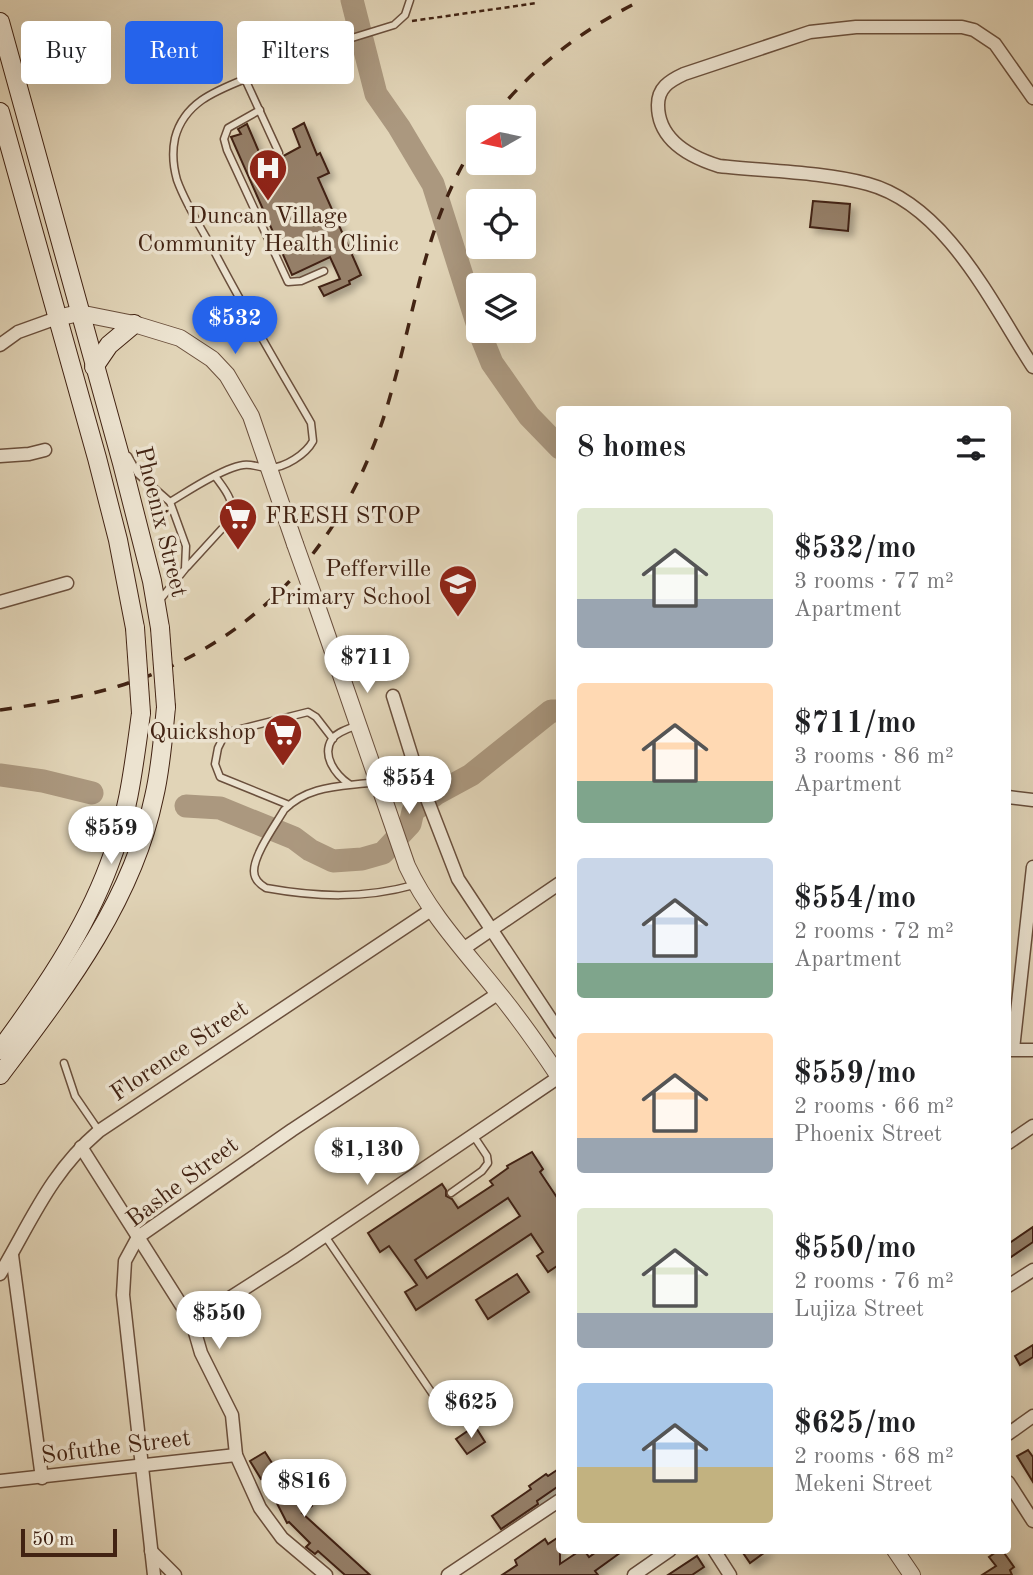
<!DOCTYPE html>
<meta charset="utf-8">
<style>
body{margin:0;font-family:"Old Standard TT",serif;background:#f2f2f2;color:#202124;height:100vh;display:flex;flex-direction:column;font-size:26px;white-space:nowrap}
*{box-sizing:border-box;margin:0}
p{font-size:23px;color:#757577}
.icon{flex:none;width:38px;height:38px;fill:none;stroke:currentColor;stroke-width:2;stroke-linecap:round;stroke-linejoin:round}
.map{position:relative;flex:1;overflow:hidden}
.sheet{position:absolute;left:556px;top:406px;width:455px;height:1148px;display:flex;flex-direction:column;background:#fff;border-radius:7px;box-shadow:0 7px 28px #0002}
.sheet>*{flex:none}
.top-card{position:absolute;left:21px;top:21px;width:430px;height:63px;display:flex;gap:14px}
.needle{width:46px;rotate:261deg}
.controls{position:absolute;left:466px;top:105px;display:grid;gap:14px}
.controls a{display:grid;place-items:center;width:70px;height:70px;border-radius:7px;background:#fff;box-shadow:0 7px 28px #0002;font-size:35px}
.scale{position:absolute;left:21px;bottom:18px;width:96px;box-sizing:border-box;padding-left:7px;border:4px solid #422313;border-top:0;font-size:19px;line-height:24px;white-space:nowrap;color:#422313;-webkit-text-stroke:5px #ece3d0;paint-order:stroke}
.price{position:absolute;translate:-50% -60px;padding:0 16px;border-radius:24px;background:#fff;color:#222;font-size:23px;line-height:46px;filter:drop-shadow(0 2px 4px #0008)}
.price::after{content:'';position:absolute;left:50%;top:42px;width:21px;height:16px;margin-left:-10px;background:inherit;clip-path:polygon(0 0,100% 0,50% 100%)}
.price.current{background:#2563eb;color:#fff}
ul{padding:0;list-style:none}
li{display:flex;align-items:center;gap:21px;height:175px;padding:0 21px}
li span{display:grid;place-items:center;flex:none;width:196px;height:140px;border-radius:7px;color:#555}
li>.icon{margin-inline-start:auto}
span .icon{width:84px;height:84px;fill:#fffc;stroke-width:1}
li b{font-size:30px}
h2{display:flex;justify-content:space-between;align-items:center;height:84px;padding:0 21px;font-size:30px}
.chip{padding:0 24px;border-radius:7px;background:#fff;box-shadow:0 7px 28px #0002;font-size:24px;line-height:63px}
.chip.current{background:#2563eb;color:#fff}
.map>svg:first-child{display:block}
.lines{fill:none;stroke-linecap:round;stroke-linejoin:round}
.river{stroke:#ab987f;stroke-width:23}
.building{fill:#957f68;stroke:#422313;stroke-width:2;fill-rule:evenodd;filter:url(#shadow)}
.service-casing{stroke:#6a4f3c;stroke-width:9}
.minor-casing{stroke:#6a4f3c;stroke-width:15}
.tertiary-casing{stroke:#6a4f3c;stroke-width:18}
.secondary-casing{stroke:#422313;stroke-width:20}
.path{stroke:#422313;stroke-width:2.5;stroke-dasharray:5 3.5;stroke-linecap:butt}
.service{stroke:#ece3d0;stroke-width:6}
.minor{stroke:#ece3d0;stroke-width:12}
.tertiary{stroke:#ece3d0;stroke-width:16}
.secondary{stroke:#ece3d0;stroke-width:18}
.rail{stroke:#422313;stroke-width:3.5;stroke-dasharray:12 12;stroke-linecap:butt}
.tertiary-bridge-casing{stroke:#6a4f3c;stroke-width:18;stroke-linecap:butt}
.secondary-bridge-casing{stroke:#422313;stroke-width:20;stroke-linecap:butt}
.tertiary-bridge{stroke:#ece3d0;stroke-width:16}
.secondary-bridge{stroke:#ece3d0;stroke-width:18}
.labels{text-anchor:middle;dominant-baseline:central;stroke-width:7;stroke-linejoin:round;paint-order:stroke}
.poi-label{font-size:24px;fill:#422313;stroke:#ece3d0;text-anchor:end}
.street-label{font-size:24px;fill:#422313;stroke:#ece3d0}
</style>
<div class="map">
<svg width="1033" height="1575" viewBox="0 0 1033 1575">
<defs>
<filter id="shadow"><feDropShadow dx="5" dy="5" stdDeviation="3.5" flood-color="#0004"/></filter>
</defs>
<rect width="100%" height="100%" fill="#e1d4b7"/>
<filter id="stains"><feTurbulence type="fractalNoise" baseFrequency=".00286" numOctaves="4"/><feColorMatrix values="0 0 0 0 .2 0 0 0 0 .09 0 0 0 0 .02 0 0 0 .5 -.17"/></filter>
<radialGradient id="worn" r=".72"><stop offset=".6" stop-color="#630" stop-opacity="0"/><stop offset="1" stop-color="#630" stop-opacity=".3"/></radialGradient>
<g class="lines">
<g class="river">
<path d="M352 0 376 94 399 127 433 184 478 326"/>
<path d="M479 331 492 363 529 416 560 448"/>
<path d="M0 775 43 781 92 793"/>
<path d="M186 806 220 808 294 838 310 850 333 861 362 859 383 853 410 824 413 811 436 794 471 775 551 711H560"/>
</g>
</g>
<g class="building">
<path d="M304 123 317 155 320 153 329 173 318 178 361 275 349 281 350 284 324 296 319 287 340 279 330 257 292 275 231 137 241 134 238 129 247 124 265 166 300 147 293 129Z"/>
<path d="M813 201 850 204 848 231 810 227Z"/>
<path d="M356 1139 367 1155 356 1162 345 1147Z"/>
<path d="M532 1152 543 1169 540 1172 560 1202V1264L548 1272 537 1256 543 1252 531 1234 416 1310 405 1292 417 1285 389 1246 380 1252 368 1233 442 1184 446 1190V1196L452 1199 458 1208 493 1185 490 1181 508 1168 507 1166ZM508 1198 520 1216 427 1278 415 1260Z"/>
<path d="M1033 1227V1242L1008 1259V1244Z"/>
<path d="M517 1274 529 1292 488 1319 476 1300Z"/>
<path d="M1033 1345V1357L1020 1365 1015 1356Z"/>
<path d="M475 1426 485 1442 467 1454 456 1439Z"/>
<path d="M1028 1450 1033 1457V1482L1017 1456Z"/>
<path d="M265 1452 279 1474 281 1473 297 1504 307 1497 312 1506 302 1513 370 1575H345L318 1551 315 1554 306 1547 310 1543 289 1522 287 1523 264 1478 261 1479 250 1461Z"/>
<path d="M560 1468V1485L537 1501 538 1504 501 1529 492 1516 531 1489 529 1486 546 1474 548 1476Z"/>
<path d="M560 1536V1564L581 1550H584L589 1557 599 1550H624L595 1571 598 1575H502L517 1565 515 1560 545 1539 548 1544Z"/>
<path d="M741 1550H768L750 1563Z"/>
<path d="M999 1550H1002L1014 1567 1010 1570 1012 1575H982L996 1566 989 1557Z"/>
<path d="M697 1556 704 1567 692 1575H668Z"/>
</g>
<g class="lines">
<g class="service-casing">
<g id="service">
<path d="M245 79 339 42 394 25 405 15 410 0"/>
<path d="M260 110 228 128 224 139 227 150 288 282 301 281 324 271"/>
<path d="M128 456 138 474 170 502 186 546 185 569 159 601"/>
<path d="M170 502C190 490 210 476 232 468 251 461 252 467 269 468 285 468 306 454 313 441L311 423C278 366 244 309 214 251 201 228 186 205 177 180 173 166 172 152 175 138 184 103 215 91 245 79L279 153"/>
<path d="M187 567 230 520C236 501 225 490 215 476"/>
<path d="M375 782C344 787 309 784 284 810 276 824 254 854 254 871 254 879 259 884 266 888 316 897 364 899 414 885"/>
<path d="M349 784C336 775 321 756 332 739 337 732 350 728 358 725"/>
<path d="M289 805 220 777 215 764 218 748 222 740 229 732 308 712 316 717 333 739"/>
<path d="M64 1063 75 1096 99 1131"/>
<path d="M451 1193 482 1171 488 1163 487 1156 473 1135"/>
<path d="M325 1236 449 1418"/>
</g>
</g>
<g class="minor-casing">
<g id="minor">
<path d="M1033 98 995 44 974 30 962 27H856L810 32 684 74C669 81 658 88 658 105 658 140 690 157 719 166 765 171 825 172 868 184 946 205 992 304 1033 367"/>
<path d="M0 345 18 332 57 318"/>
<path d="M0 456 29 454 45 450"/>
<path d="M0 602 67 583"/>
<path d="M393 696 417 773 458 879 560 1033"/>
<path d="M1008 797 1033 800"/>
<path d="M463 949 560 883"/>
<path d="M1013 1049 1033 867"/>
<path d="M1008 1050H1033"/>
<path d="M1008 1143 1033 1126"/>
<path d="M81 1147 192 1322 201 1353 232 1415 236 1455 260 1508 282 1538 326 1575"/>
<path d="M12 1255 42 1478"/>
<path d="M0 1274C32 1220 50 1173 99 1131L431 910"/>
<path d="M1008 1286 1033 1270"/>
<path d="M192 1322 292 1258 559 1077"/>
<path d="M1008 1434 1033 1416"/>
<path d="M0 1481 236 1455"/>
<path d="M1008 1482 1033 1521"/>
<path d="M714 1550 730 1575"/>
<path d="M151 1551 175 1575"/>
<path d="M154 1575 123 1295 125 1261 138 1237 292 1130 499 993"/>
<path d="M448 1575 560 1500"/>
<path d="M634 1575 670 1550"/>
</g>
</g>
<g class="tertiary-casing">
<g id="tertiary">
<path d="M57 318 79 313 134 324 180 338 212 359 227 375 251 416 295 544"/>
<path d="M315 600 407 866C429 913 464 950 496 990 519 1018 540 1048 560 1078"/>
<path d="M895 1550 912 1575"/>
</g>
</g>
<g class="secondary-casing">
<g id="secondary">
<path d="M0 22 122 463 152 581 160 628"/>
<path d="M0 112 97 458 118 540 135 628"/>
<path d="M94 367 109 345 134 324"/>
<path d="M0 1050C42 993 84 932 109 865 128 817 134 765 141 713"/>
<path d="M0 1075C63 991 132 903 154 797 161 768 163 737 166 707"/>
</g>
</g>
<path class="path" d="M412 21 537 3"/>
<use href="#service" class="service"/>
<use href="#minor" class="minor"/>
<use href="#tertiary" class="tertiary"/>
<use href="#secondary" class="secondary"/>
<g class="rail">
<path d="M493 117C534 66 583 29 642 0"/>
<path d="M0 710C40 704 80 698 119 686 262 642 352 535 391 393 417 304 425 220 478 139"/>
</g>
<g class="tertiary-bridge-casing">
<path id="tertiary-bridge" d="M295 544 315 600"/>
</g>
<g class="secondary-bridge-casing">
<g id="secondary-bridge">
<path d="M135 628 141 713"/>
<path d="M160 628 166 707"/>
</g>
</g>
<use href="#tertiary-bridge" class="tertiary-bridge"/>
<use href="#secondary-bridge" class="secondary-bridge"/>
</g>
<defs>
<g id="hospital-pin" transform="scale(2.0125)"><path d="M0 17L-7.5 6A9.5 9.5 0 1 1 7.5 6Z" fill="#8f2418" stroke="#ece3d0"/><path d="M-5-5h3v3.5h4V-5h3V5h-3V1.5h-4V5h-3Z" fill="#fff"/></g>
<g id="supermarket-pin" transform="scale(2.0125)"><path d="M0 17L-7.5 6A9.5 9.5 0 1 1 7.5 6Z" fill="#8f2418" stroke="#ece3d0"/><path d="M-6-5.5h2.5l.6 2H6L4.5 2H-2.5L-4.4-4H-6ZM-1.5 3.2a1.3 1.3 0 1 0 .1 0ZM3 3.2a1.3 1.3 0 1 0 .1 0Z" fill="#fff"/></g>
<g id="school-pin" transform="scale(2.0125)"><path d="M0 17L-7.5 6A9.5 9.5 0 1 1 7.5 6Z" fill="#8f2418" stroke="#ece3d0"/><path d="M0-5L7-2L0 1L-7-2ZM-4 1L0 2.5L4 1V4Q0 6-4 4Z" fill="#fff"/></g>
</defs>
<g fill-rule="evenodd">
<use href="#hospital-pin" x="268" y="168"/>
<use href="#supermarket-pin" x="238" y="517"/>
<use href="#school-pin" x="458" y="584"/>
<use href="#supermarket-pin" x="283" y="733"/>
</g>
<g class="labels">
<g class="poi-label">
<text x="268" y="217" text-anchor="middle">Duncan Village<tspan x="268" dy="28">Community Health Clinic</tspan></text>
<text x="265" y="517" text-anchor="start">FRESH STOP</text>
<text x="431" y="570">Pefferville<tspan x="431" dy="28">Primary School</tspan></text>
<text x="256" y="733">Quickshop</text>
</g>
<g class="street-label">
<text transform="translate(160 522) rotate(76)">Phoenix Street</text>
<text transform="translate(180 1052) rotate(-34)">Florence Street</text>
<text transform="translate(183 1183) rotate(-37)">Bashe Street</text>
<text transform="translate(116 1448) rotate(-7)">Sofuthe Street</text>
</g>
</g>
<rect width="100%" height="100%" filter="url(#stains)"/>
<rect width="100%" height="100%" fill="url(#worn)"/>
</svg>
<div class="controls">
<a><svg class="needle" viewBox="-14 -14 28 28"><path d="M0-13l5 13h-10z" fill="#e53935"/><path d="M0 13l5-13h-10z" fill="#757577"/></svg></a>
<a><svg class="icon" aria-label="locate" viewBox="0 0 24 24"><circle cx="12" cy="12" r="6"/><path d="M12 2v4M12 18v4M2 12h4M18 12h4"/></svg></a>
<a><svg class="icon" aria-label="layers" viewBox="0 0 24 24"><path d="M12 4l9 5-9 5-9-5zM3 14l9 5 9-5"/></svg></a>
</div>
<div class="scale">50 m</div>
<b class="price current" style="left:235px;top:356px">$532</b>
<b class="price" style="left:367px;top:695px">$711</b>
<b class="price" style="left:409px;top:816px">$554</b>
<b class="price" style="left:111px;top:866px">$559</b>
<b class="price" style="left:367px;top:1187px">$1,130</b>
<b class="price" style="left:219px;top:1351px">$550</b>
<b class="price" style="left:471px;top:1440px">$625</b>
<b class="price" style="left:304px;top:1519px">$816</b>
<div class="top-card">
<a class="chip">Buy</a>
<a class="chip current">Rent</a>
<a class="chip">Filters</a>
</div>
<section class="sheet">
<h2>8 homes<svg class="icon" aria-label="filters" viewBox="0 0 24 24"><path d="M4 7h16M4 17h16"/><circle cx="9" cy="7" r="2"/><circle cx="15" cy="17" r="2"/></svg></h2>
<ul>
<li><span style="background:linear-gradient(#dfe7d0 65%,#9aa5b1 0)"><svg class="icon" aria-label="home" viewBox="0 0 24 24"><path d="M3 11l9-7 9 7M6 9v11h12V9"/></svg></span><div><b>$532/mo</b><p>3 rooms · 77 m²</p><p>Apartment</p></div></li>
<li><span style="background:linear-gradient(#ffd9b3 70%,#7fa58c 0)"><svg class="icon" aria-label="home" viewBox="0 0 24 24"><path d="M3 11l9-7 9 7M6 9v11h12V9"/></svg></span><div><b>$711/mo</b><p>3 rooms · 86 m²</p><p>Apartment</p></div></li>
<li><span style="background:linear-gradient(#c9d6e8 75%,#7fa58c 0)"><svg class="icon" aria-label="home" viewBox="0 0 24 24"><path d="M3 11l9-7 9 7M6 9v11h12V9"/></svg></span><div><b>$554/mo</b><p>2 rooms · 72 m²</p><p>Apartment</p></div></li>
<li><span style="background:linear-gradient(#ffd9b3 75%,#9aa5b1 0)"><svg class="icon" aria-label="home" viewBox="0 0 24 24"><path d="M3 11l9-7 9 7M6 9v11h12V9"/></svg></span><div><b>$559/mo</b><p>2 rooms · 66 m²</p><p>Phoenix Street</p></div></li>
<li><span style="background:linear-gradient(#dfe7d0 75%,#9aa5b1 0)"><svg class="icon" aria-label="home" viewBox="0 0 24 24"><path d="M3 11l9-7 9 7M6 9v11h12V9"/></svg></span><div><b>$550/mo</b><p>2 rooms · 76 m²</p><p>Lujiza Street</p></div></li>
<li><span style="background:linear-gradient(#a9c7e8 60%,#c2b280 0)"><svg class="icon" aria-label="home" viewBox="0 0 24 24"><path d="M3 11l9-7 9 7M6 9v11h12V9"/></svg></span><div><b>$625/mo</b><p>2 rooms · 68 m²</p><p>Mekeni Street</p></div></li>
</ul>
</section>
</div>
